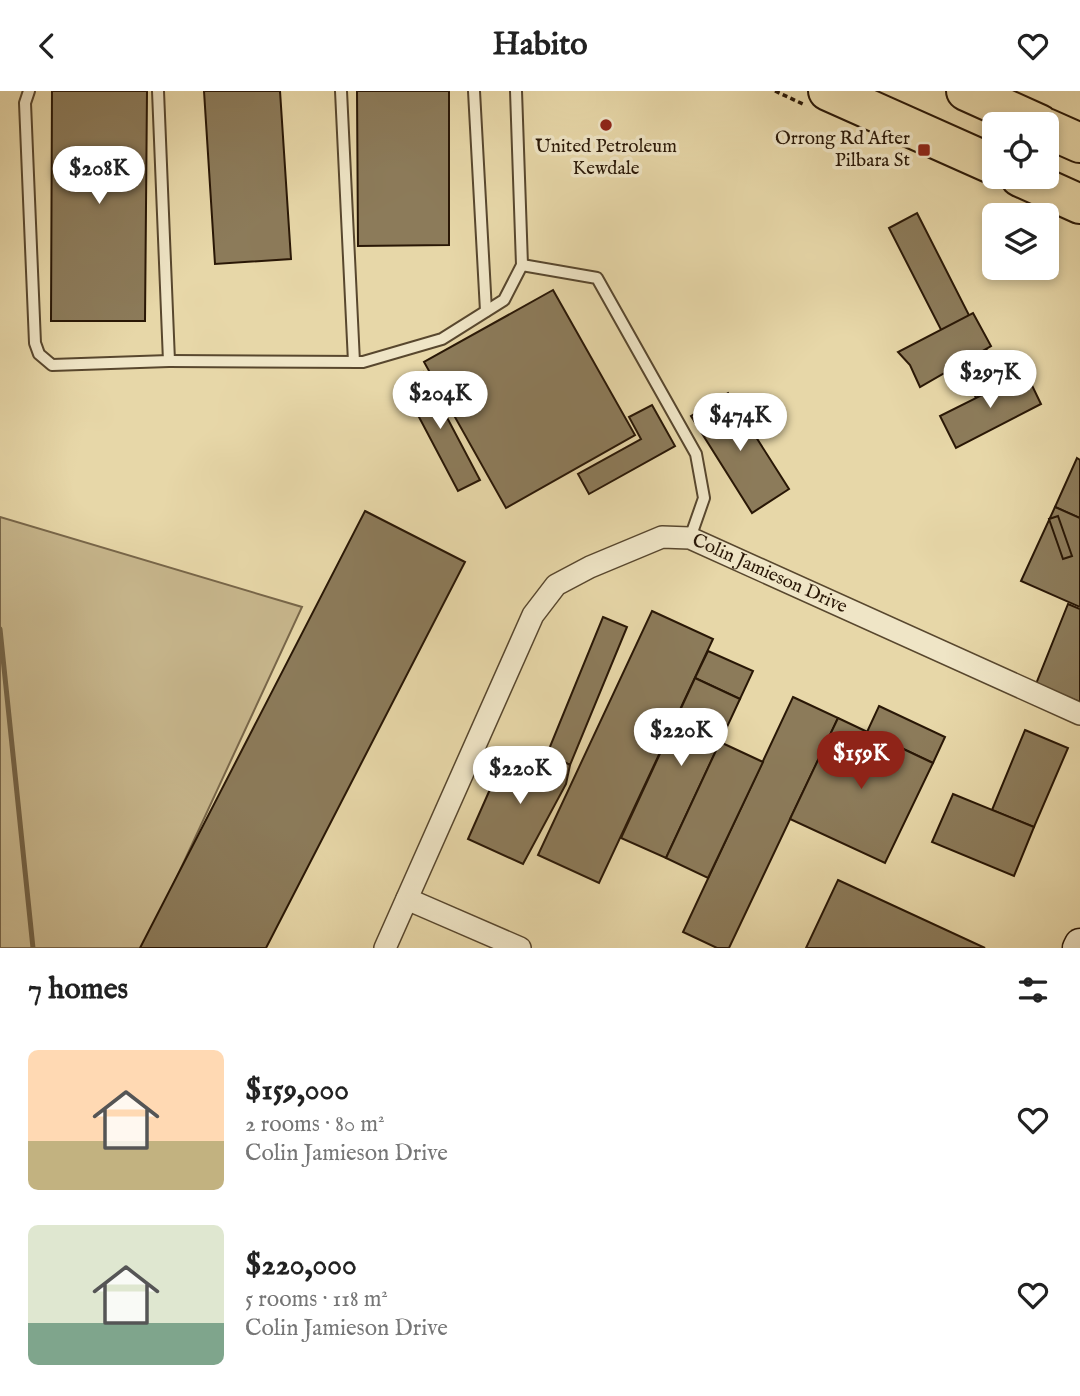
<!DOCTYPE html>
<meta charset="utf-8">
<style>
body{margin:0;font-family:"IM FELL English",serif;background:#f6f6f6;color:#222;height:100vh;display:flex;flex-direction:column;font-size:26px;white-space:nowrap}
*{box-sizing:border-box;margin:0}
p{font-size:23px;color:#767676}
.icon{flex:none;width:38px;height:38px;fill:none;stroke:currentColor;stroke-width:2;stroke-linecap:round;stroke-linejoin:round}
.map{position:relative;height:857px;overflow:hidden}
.sheet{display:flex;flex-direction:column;background:#fff;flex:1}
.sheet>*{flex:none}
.controls{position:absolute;left:982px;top:21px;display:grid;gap:14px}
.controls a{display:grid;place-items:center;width:77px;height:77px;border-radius:10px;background:#fff;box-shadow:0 4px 10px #0003;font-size:35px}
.price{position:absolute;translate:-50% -60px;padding:0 16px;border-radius:24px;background:#fff;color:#222;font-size:23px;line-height:46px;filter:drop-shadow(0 2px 4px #0008)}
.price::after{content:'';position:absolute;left:50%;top:42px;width:21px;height:16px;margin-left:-10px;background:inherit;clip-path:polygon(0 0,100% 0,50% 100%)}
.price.current{background:#8f2418;color:#fff}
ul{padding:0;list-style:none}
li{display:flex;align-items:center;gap:21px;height:175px;padding:0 28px}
li span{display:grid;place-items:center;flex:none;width:196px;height:140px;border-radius:10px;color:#555}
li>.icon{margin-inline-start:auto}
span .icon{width:84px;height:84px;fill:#fffc;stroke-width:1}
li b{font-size:30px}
h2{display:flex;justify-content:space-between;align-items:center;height:84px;padding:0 28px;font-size:30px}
header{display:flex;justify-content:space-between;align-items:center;height:91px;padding:0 28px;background:#fff;font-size:32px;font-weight:700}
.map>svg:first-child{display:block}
.green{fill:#c7b68c;stroke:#786649;stroke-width:2}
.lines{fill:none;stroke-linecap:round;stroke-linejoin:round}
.stream{stroke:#746346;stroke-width:5}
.building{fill:#8c7b5a;stroke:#291706;stroke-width:2}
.lane-casing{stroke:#58472e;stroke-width:14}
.street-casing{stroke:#58472e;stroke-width:24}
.secondary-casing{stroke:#291706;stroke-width:33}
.highway-casing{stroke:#291706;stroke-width:42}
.path{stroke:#291706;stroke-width:3.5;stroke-dasharray:5 3.5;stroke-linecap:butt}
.lane{stroke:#efe5c6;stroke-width:10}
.street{stroke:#efe5c6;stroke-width:21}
.secondary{stroke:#efe5c6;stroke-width:30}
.highway{stroke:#e7d7a8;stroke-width:38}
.poi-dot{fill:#8f2418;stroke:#efe5c6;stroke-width:2.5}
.labels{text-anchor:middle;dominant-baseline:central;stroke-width:7;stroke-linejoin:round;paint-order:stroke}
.poi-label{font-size:19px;fill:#291706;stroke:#efe5c6;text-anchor:end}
.street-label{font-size:19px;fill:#291706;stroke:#efe5c6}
</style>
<header><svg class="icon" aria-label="back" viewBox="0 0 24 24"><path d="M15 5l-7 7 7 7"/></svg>Habito<svg class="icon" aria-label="heart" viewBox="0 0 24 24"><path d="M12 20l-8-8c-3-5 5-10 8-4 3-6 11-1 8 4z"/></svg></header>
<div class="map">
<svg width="1080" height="857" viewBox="0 0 1080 857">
<rect width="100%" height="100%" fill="#e7d7a8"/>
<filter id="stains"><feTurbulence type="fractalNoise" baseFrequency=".00286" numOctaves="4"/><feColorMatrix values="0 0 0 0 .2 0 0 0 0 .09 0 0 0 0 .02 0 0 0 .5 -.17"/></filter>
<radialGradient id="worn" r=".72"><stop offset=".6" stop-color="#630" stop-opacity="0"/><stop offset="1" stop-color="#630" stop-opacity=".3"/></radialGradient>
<path class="green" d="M0 426 302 516 144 857H0Z"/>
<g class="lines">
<path class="stream" d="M0 538 33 857"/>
</g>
<g class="building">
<path d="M52 0H147L145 230H51Z"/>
<path d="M204 0H280L291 168 215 173Z"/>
<path d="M357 0H449V154L358 155Z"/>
<path d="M917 122 1004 293 976 307 889 137Z"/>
<path d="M553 199 635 344 506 417 424 271Z"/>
<path d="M973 222 991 255 920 296 910 274 898 261Z"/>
<path d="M423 281 480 389 458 400 401 292Z"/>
<path d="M1026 282 1041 313 956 357 940 325Z"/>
<path d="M728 302 789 398 752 422 691 325Z"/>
<path d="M652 314 675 355 589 403 578 383 641 348 629 326Z"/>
<path d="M1077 367 1080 369V427L1055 416Z"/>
<path d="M1055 416 1080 427V516L1021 490Z"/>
<path d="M365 420 465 471 266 857H140Z"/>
<path d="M1058 425 1072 465 1063 468 1049 428Z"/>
<path d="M1068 513 1080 518V611L1036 593Z"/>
<path d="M652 520 713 548 599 792 538 764Z"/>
<path d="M603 526 627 536 570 674 547 663Z"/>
<path d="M708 560 753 580 740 608 695 587Z"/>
<path d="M695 587 740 608 666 767 621 747Z"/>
<path d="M793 606 838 627 729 857H717L683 841Z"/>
<path d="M879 615 945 646 933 672 867 641Z"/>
<path d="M838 627 933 672 885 772 790 728Z"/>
<path d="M1025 639 1068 657 1034 736 992 719Z"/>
<path d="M720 651 763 671 708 787 666 767Z"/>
<path d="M538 657 570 674 566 693 523 773 468 748 499 678 530 672Z"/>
<path d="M953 703 1034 736 1014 785 932 751Z"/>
<path d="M838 789 985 857H806Z"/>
</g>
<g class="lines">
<g class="lane-casing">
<g id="lane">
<path d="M29 0 25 12 35 252 39 263 52 274 169 270 158 0"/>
<path d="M341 0 354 271"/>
<path d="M474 0 486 220"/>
<path d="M522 174 597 187 696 363 704 407 690 447"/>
<path d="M169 270 363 271 442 248 504 209 522 174 516 0"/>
</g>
</g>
<g class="street-casing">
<g id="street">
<path d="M407 808 520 857"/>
<path id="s1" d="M385 857 533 524 556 494 590 476 662 446 690 447 1080 623"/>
</g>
</g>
<g class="secondary-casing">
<path id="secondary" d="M1078 857 1080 853"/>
</g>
<g class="highway-casing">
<g id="highway">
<path d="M828 0 994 74"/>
<path d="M966 0 1039 33"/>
<path d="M1046 37 1080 52"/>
<path d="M1020 86 1080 113"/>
</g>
</g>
<path class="path" d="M775 0 805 14"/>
<use href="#lane" class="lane"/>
<use href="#street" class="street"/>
<use href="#secondary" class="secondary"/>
<use href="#highway" class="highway"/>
</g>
<g class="poi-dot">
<circle cx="606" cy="34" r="7"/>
<rect x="917" y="52" width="14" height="14" rx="3.5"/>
</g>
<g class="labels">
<g class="poi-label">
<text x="910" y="48">Orrong Rd After<tspan x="910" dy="22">Pilbara St</tspan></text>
<text x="606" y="56" text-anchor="middle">United Petroleum<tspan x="606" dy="22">Kewdale</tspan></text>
</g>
<g class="street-label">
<text stroke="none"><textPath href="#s1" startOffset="634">Colin Jamieson Drive</textPath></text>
</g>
</g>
<rect width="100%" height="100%" filter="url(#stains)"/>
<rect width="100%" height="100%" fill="url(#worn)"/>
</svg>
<div class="controls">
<a><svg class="icon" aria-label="locate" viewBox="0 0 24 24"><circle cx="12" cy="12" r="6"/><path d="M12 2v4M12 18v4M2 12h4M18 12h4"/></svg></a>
<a><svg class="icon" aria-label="layers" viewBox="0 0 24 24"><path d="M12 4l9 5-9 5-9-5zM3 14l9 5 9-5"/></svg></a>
</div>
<b class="price" style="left:99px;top:115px">$208K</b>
<b class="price" style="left:990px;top:319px">$297K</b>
<b class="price" style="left:440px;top:340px">$204K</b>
<b class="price" style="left:740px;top:362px">$474K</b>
<b class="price" style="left:681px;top:677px">$220K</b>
<b class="price current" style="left:861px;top:700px">$159K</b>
<b class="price" style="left:520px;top:715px">$220K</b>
</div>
<section class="sheet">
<h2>7 homes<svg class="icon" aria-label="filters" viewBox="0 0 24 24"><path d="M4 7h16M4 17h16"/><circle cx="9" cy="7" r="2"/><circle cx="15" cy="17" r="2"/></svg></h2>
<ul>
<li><span style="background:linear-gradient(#ffd9b3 65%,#c2b280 0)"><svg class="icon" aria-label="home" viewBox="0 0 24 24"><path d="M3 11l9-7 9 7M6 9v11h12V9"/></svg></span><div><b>$159,000</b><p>2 rooms · 80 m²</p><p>Colin Jamieson Drive</p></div><svg class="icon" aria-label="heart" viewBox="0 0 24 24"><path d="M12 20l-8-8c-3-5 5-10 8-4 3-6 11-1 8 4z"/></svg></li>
<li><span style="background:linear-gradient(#dfe7d0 70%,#7fa58c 0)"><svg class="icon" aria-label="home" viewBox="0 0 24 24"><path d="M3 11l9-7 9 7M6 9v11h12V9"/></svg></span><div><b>$220,000</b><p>5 rooms · 118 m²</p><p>Colin Jamieson Drive</p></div><svg class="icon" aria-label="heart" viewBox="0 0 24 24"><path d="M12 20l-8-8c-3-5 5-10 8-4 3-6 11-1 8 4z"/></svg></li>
</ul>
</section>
